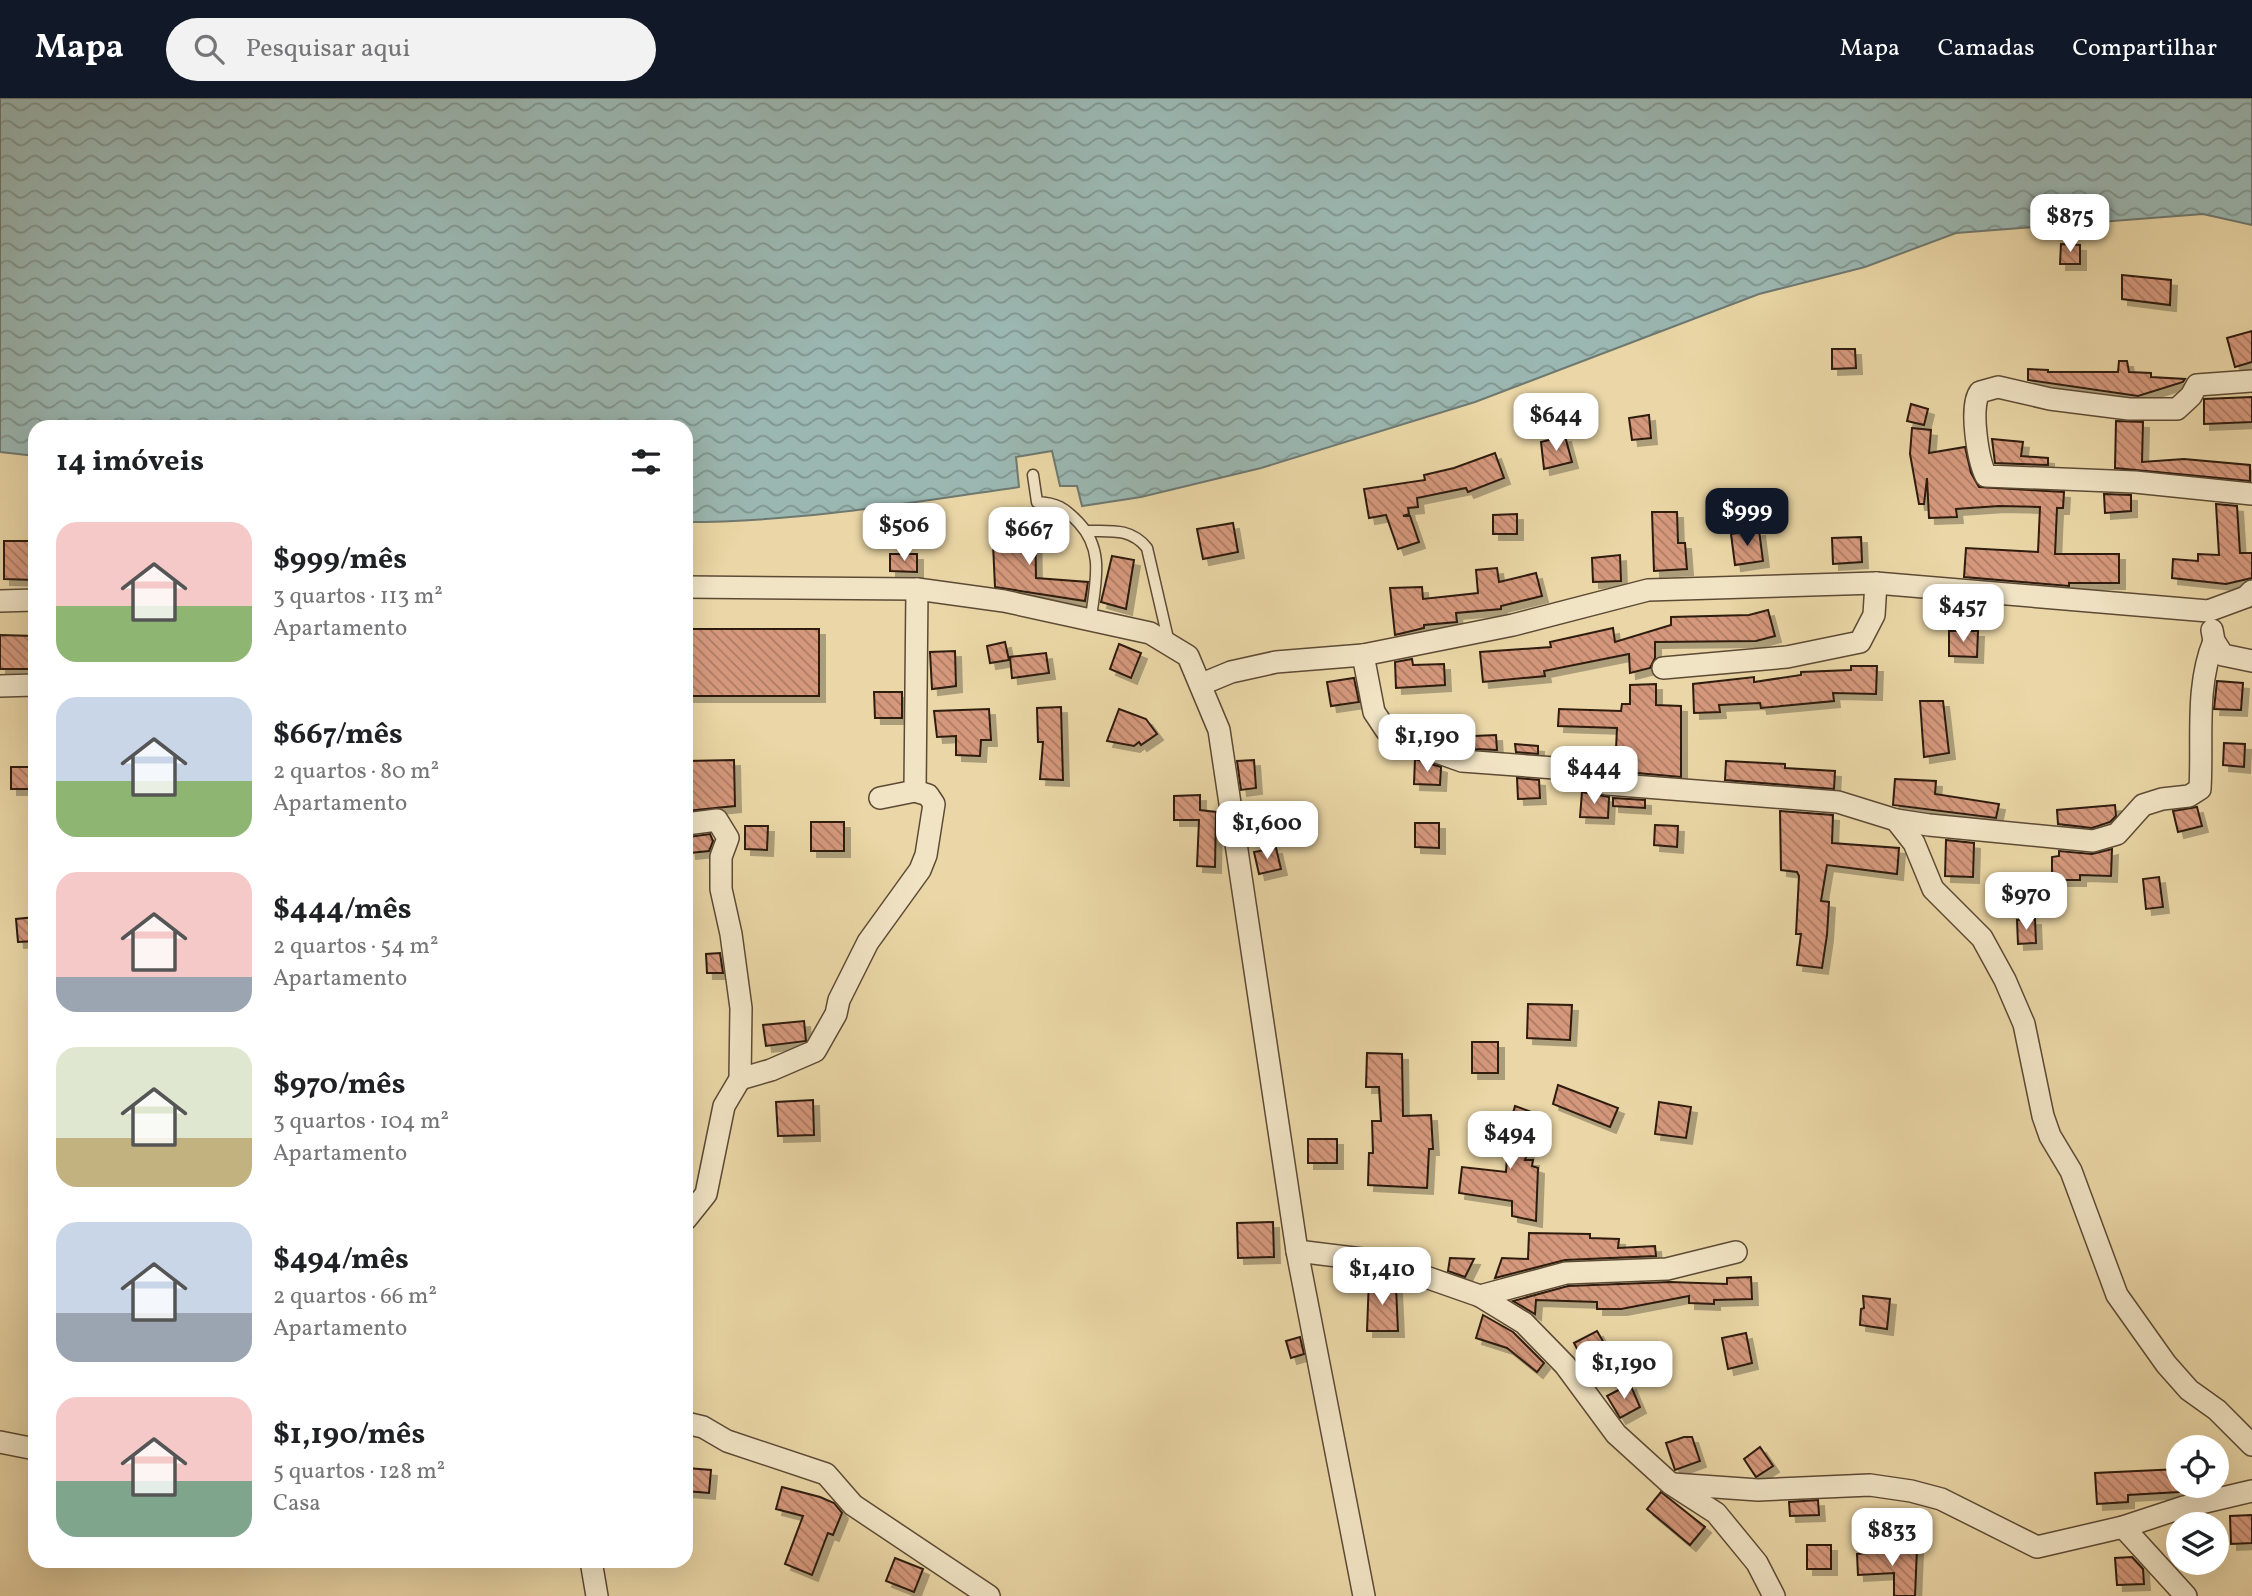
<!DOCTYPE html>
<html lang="pt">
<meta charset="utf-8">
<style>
body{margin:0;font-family:Vollkorn,serif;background:#f2f2f2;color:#202124;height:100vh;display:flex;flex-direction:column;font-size:26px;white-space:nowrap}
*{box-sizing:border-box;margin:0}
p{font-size:23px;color:#757577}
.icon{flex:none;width:38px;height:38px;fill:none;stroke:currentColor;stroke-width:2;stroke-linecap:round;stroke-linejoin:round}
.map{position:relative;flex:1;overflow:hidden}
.sheet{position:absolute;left:28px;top:322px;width:665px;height:1148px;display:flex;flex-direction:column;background:#fff;border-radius:21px;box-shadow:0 7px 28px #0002}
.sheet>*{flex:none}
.controls{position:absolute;left:2166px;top:1337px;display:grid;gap:14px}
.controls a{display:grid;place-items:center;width:63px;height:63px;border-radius:50%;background:#fff;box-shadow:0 7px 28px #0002;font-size:35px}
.price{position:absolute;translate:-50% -60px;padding:0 16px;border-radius:14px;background:#fff;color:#222;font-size:23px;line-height:46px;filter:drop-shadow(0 2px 4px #0008)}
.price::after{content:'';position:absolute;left:50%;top:42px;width:21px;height:16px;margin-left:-10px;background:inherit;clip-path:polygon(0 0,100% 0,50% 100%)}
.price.active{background:#111827;color:#fff}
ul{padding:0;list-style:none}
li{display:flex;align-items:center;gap:21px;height:175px;padding:0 28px}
li span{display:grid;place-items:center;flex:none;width:196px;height:140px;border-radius:21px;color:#555}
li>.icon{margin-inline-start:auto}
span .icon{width:84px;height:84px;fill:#fffc;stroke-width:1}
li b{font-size:30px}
h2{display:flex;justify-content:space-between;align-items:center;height:84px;padding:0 28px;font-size:30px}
header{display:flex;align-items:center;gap:42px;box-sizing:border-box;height:98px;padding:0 35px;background:#111827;color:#fff}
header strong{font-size:33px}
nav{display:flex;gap:38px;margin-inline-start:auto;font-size:24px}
.search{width:490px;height:63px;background:#f2f2f2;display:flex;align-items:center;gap:18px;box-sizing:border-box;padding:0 24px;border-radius:38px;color:#757577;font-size:26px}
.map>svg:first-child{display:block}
.water{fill:url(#water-waves);stroke:#6f7970;stroke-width:2}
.building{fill:url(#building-back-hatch);stroke:#2e1b0f;stroke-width:2;filter:url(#shadow)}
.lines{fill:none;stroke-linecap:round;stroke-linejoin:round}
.lane-casing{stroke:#5d4a35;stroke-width:13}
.street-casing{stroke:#5d4a35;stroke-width:24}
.lane{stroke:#f1e4c5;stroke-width:10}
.street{stroke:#f1e4c5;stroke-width:21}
</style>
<header>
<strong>Mapa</strong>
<div class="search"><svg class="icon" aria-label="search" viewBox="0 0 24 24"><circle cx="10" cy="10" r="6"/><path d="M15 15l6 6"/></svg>Pesquisar aqui</div>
<nav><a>Mapa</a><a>Camadas</a><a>Compartilhar</a></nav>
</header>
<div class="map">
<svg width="2252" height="1498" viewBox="0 0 2252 1498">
<defs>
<pattern id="water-waves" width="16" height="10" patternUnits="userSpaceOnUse" patternTransform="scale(1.75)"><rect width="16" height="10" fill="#9bb7b1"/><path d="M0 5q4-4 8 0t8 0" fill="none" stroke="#7f948e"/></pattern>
<pattern id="building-back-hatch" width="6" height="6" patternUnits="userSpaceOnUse" patternTransform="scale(1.75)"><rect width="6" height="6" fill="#d5987c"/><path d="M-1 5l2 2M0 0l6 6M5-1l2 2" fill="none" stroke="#ad7b64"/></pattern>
<filter id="shadow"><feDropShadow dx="6" dy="6" stdDeviation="0" flood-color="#0004"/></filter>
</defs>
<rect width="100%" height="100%" fill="#ead6a6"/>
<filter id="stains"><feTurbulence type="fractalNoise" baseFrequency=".00286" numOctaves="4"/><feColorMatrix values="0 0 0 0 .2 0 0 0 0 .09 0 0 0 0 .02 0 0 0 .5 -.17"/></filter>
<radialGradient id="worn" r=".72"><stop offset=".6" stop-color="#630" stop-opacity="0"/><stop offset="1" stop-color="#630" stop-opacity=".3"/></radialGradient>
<path class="water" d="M0 0H2252V127L2203 116 1956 135 1865 169 1759 196 1475 304 1261 370 1141 399 1082 408 1077 388H1060L1052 353 1016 359 1019 389C909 405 798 424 686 424V329H35V358L0 354Z"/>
<g class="building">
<path d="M2061 146 2080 147V166H2060Z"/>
<path d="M2122 177 2171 182 2170 207 2122 201Z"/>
<path d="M2252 233V264L2235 269 2227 240Z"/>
<path d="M1832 251H1855L1856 270 1832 271Z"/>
<path d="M2119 263H2127L2129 274 2151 275V279L2185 281 2183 284 2138 298 2028 282V271L2048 272V274H2118Z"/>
<path d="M2252 299V324L2204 326V301Z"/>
<path d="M1911 306 1928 311 1924 327 1907 323Z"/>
<path d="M1649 317 1651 340 1632 342 1629 320Z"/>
<path d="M2116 323 2143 324 2142 364 2184 361 2250 367V383L2115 370Z"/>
<path d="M1912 330 1931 332 1929 355 1965 349 1971 375 1979 389 2064 394 2063 410H2057L2055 456H2119V485H2069V488L1964 479 1966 450 2038 454 2040 409 1999 408 1956 411 1957 419 1929 420 1927 380 1924 406H1919L1910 356Z"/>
<path d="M1565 338 1572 364 1544 371 1541 344Z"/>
<path d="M1992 341 2023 344 2021 358 2048 360V367L1995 365Z"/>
<path d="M1495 355 1504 380 1468 394 1466 390 1417 400 1418 409 1408 410 1409 416 1403 418H1410L1419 444 1398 451 1386 417 1369 420 1364 391 1425 382 1424 377 1454 370Z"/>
<path d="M2104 396 2131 397V413L2105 415Z"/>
<path d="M2216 406 2237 408 2240 455H2252V480L2226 486 2172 480 2173 461 2198 463V456L2219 457Z"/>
<path d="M1652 414H1677L1678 445H1685L1687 471 1654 473Z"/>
<path d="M1517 416V436H1493V417Z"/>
<path d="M1035 420 1036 480 1088 484 1085 503 995 489 993 446 1016 445 1014 422Z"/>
<path d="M1233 425 1238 454 1203 461 1197 431Z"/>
<path d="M1759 432 1763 463 1735 467 1731 436Z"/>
<path d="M1861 439 1862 464 1833 466 1832 440Z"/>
<path d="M4 443H35V482L4 481Z"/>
<path d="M890 456H917V474L890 473Z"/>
<path d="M1620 457 1621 483 1593 484 1592 460Z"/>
<path d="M1112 458 1134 462 1126 511 1101 504Z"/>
<path d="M1497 470 1499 484 1536 475 1542 498 1501 508V511L1456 515 1457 524 1424 527V530L1395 537 1390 490 1422 489 1423 501 1478 495 1476 472Z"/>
<path d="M1768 512 1775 538 1756 543 1655 544V560L1650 570 1630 575 1629 556 1544 573 1545 578 1483 584 1480 554 1551 549 1550 544 1613 530 1615 544 1671 527V519L1749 517Z"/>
<rect x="686" y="531" width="133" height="67"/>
<path d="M1949 533H1978L1977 559 1949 558Z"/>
<path d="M0 537 35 538V571H0Z"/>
<path d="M1005 544 1009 562 990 565 987 548Z"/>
<path d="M1119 546 1141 555 1131 580 1110 571Z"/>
<path d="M955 553 956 588 932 591 930 554Z"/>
<path d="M1046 555 1049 575 1012 580 1010 559Z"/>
<path d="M1412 561 1413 567 1444 566 1445 587 1396 590 1395 564Z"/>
<path d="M1851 568H1877L1876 596 1833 595 1834 603 1761 610 1760 605 1719 607 1720 614 1694 615 1693 586 1754 579V584L1801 577V574L1851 572Z"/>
<path d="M1354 580 1359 604 1331 608 1327 584Z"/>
<path d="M2217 583 2243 585 2241 612 2214 611Z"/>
<path d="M1656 586V607L1681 608V679L1615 673 1617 630 1558 628 1559 611 1621 613 1622 606H1630V587Z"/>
<path d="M874 594H902V620H875Z"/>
<path d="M1920 603H1943L1949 655 1924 659Z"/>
<path d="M1061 609 1063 682 1040 681 1043 644H1038L1037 610Z"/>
<path d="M989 611 991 642H981L980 658 956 657V638L937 639 934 613Z"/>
<path d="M1119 611 1146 621 1157 636 1141 647 1139 644 1134 648 1107 643Z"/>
<path d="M1496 637 1497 652 1475 651 1474 638Z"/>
<path d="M2224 645 2245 646 2244 669 2223 667Z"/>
<path d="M1515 646 1538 648V656L1516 654Z"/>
<path d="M1415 661 1441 669 1440 687 1414 686Z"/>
<path d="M734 662 735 708 686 713V663Z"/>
<path d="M1254 662 1256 690 1241 692 1237 663Z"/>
<path d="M1726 663 1785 666V670L1835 673 1834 691 1725 682Z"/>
<rect x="11" y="669" width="23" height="22"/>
<path d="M1517 680 1539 682 1540 700 1518 701Z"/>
<path d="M1895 681 1936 683 1935 696 1999 706 1996 720 1893 707Z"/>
<path d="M1582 694 1609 699 1608 720 1580 719Z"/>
<path d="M1200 697V712L1216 714 1215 769 1197 768 1199 722H1174V698Z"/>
<path d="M1613 700 1645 702V710L1613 708Z"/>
<path d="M2115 707 2116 718 2110 724 2092 730 2058 726 2057 712Z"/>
<path d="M2197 709 2202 728 2178 734 2173 713Z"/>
<path d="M1780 713 1833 717 1832 745 1899 750 1897 776 1827 767 1821 803 1829 804 1827 837 1822 870 1797 867 1801 836H1796L1799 778 1797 774 1781 772Z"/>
<rect x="811" y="724" width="33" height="29"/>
<path d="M1415 725H1439V750L1415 749Z"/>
<path d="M1655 727 1678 728 1677 749 1654 747Z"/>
<path d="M745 728H768L767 752 745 751Z"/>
<path d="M710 736 713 743 709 753 690 755 688 739Z"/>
<path d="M1946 742 1974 745 1973 779 1945 778Z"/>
<path d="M1276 750 1281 771 1259 776 1254 754Z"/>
<path d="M2112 751 2111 778 2080 777V782H2052V759L2059 758V753L2092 756Z"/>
<path d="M2159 779 2163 809 2146 811 2143 781Z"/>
<path d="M35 819V843L18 844 16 821Z"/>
<path d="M2035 821 2036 845 2018 846 2017 822Z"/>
<path d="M720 855 723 875H707L706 856Z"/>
<path d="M1528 906 1572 907 1570 942 1527 940Z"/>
<path d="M804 923 806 943 766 948 763 927Z"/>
<rect x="1472" y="944" width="26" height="31"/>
<path d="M1367 955 1402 956 1403 1018 1431 1017 1433 1051H1429L1427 1090 1368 1087 1369 1055H1373L1372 1023H1381L1379 989H1366Z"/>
<path d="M1558 987 1618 1010 1610 1029 1553 1006Z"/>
<path d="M813 1002 814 1037 778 1038 776 1004Z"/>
<path d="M1659 1004 1691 1009 1686 1040 1655 1036Z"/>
<path d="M1515 1008 1540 1017 1525 1062H1533L1532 1068 1538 1070 1536 1123 1512 1118V1103L1459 1095 1462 1069 1506 1074 1509 1029Z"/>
<rect x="1308" y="1041" width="29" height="24"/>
<path d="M1273 1124 1274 1159 1238 1160 1237 1125Z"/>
<path d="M1529 1135 1590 1136V1140L1619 1141 1618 1150 1655 1148 1656 1158 1565 1162 1495 1180 1502 1160 1528 1161Z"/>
<path d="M1450 1160 1474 1161 1465 1179 1448 1173Z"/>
<path d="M1751 1179 1752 1201 1714 1202V1206L1689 1205V1198L1621 1211H1597V1204L1536 1202 1535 1216 1513 1203 1568 1188 1670 1184 1727 1186V1180Z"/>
<path d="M1369 1180 1396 1189 1398 1233H1367Z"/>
<path d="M1863 1198 1890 1201 1887 1231 1860 1227 1861 1211 1864 1210Z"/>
<path d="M1483 1217 1513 1234 1544 1265 1537 1274 1507 1250 1476 1240Z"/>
<path d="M1597 1233 1611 1257 1587 1270 1574 1245Z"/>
<path d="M1746 1235 1752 1265 1728 1271 1722 1240Z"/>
<path d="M1300 1239 1304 1256 1291 1260 1286 1243Z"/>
<path d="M1630 1286 1640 1309 1620 1320 1607 1298Z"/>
<path d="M1684 1339H1692L1700 1363 1675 1372 1666 1345Z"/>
<path d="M1760 1349 1773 1368 1756 1379 1744 1361Z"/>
<path d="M687 1370 711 1372 709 1395 686 1393Z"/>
<path d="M2179 1371V1394L2128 1397V1404L2097 1406 2095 1375Z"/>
<path d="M782 1389 820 1399 834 1405 842 1415 833 1437 828 1435 812 1477 785 1466 803 1418 776 1411Z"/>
<path d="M1661 1394 1705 1429 1690 1447 1647 1411Z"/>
<path d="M1818 1402 1819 1417 1790 1418 1789 1404Z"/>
<path d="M2252 1417V1445L2231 1446 2230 1418Z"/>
<rect x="1807" y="1447" width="24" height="24"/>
<path d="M1917 1450 1915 1498H1894V1475L1858 1477 1857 1456Z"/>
<path d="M2132 1459 2143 1471 2144 1486 2117 1487 2115 1460Z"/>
<path d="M895 1460 923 1471 914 1494 886 1483Z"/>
</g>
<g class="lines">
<g class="lane-casing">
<g id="lane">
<path d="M1033 377 1037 404C1057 405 1065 410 1079 425 1105 453 1095 485 1091 520"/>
<path d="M1087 433C1111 433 1131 430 1147 450L1169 545"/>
</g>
</g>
<g class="street-casing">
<g id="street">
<path d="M2252 283 2197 287 2191 298 2177 311H2129L2050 301 1998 289 1980 294C1969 308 1978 362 1986 378L2135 384 2252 396"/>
<path d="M686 489 917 491 1004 503 1150 535 1188 558 1219 632 1297 1153 1364 1498"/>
<path d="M0 503 35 502"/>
<path d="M2212 532 2214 543 2223 557 2252 563"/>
<path d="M1363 557 1374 614 1386 632 1400 641 1462 663 1555 670 1575 679 1607 686 1838 704 1896 722 1929 727 2093 743 2117 736 2143 707 2162 701 2189 698 2200 691C2203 642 2195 589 2214 543"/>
<path d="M1663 570 1787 559 1860 544 1874 517 1876 485"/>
<path d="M1202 586 1231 574 1276 564 1363 557 1513 527 1648 492 1876 485 2208 513 2246 499 2252 493"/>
<path d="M0 588 35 587"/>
<path d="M880 700 915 693 917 491"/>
<path d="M1896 722 1914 745 1933 791 1982 840 2005 882 2024 926 2043 1018 2050 1038 2071 1073 2117 1197 2166 1266 2189 1292 2217 1312 2252 1347"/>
<path d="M686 726 717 722 728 740 721 759V791L731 836 741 910 740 981 724 1008 706 1096 686 1121"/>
<path d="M740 981 771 972 815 953 836 916 839 902 868 844 920 772 926 757 934 706 928 697 915 693"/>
<path d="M1297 1153 1362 1161 1420 1177 1480 1198 1524 1225 1565 1267 1616 1336 1671 1386 1716 1415 1757 1465 1774 1498"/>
<path d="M1480 1198 1566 1175 1667 1171 1736 1154"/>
<path d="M686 1325 703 1329 727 1343 826 1376 853 1407 989 1498"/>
<path d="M0 1344 35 1351"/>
<path d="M1673 1386 1758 1392 1870 1387 1911 1393 1941 1401 2037 1449 2123 1429 2184 1409 2252 1393"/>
<path d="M2123 1429 2186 1498"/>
<path d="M591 1463 597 1498"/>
</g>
</g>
<use href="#lane" class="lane"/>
<use href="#street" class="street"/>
</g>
<rect width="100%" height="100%" filter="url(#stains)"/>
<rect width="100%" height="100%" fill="url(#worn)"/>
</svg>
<div class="controls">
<a><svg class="icon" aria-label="locate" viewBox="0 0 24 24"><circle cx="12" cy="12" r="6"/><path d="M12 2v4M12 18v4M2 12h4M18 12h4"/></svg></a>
<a><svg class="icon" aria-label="layers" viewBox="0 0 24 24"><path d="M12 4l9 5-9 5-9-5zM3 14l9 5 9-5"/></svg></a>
</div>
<b class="price" style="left:2070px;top:156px">$875</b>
<b class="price" style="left:1556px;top:355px">$644</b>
<b class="price active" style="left:1747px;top:450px">$999</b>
<b class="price" style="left:904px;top:465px">$506</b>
<b class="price" style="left:1029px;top:469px">$667</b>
<b class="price" style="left:1963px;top:546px">$457</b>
<b class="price" style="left:1427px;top:676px">$1,190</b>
<b class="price" style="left:1594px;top:708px">$444</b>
<b class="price" style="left:1267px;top:763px">$1,600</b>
<b class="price" style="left:2026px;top:834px">$970</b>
<b class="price" style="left:1510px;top:1073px">$494</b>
<b class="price" style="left:1382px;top:1209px">$1,410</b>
<b class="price" style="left:1624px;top:1303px">$1,190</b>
<b class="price" style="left:1892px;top:1470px">$833</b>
<section class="sheet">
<h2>14 imóveis<svg class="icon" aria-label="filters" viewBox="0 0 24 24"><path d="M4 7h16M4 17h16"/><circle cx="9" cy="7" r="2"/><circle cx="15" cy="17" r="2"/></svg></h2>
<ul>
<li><span style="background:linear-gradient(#f6c9c9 60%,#8fb573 0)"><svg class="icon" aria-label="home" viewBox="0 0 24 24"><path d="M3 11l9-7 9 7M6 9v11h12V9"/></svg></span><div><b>$999/mês</b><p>3 quartos · 113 m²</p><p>Apartamento</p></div></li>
<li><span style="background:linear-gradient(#c9d6e8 60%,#8fb573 0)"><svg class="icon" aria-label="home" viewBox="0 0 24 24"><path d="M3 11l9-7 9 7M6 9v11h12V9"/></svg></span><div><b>$667/mês</b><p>2 quartos · 80 m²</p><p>Apartamento</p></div></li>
<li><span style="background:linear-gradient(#f6c9c9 75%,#9aa5b1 0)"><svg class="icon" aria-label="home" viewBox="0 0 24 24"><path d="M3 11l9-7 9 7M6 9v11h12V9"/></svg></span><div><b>$444/mês</b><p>2 quartos · 54 m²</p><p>Apartamento</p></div></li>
<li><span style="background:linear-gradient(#dfe7d0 65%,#c2b280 0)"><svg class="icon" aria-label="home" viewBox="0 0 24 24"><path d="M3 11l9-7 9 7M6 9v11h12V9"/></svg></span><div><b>$970/mês</b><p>3 quartos · 104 m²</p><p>Apartamento</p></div></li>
<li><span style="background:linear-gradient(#c9d6e8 65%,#9aa5b1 0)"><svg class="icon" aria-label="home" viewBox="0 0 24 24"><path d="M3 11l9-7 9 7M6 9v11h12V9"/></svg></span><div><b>$494/mês</b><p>2 quartos · 66 m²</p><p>Apartamento</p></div></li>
<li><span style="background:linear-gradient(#f6c9c9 60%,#7fa58c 0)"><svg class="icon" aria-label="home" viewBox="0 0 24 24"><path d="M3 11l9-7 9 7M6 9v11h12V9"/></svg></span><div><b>$1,190/mês</b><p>5 quartos · 128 m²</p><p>Casa</p></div></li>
</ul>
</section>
</div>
